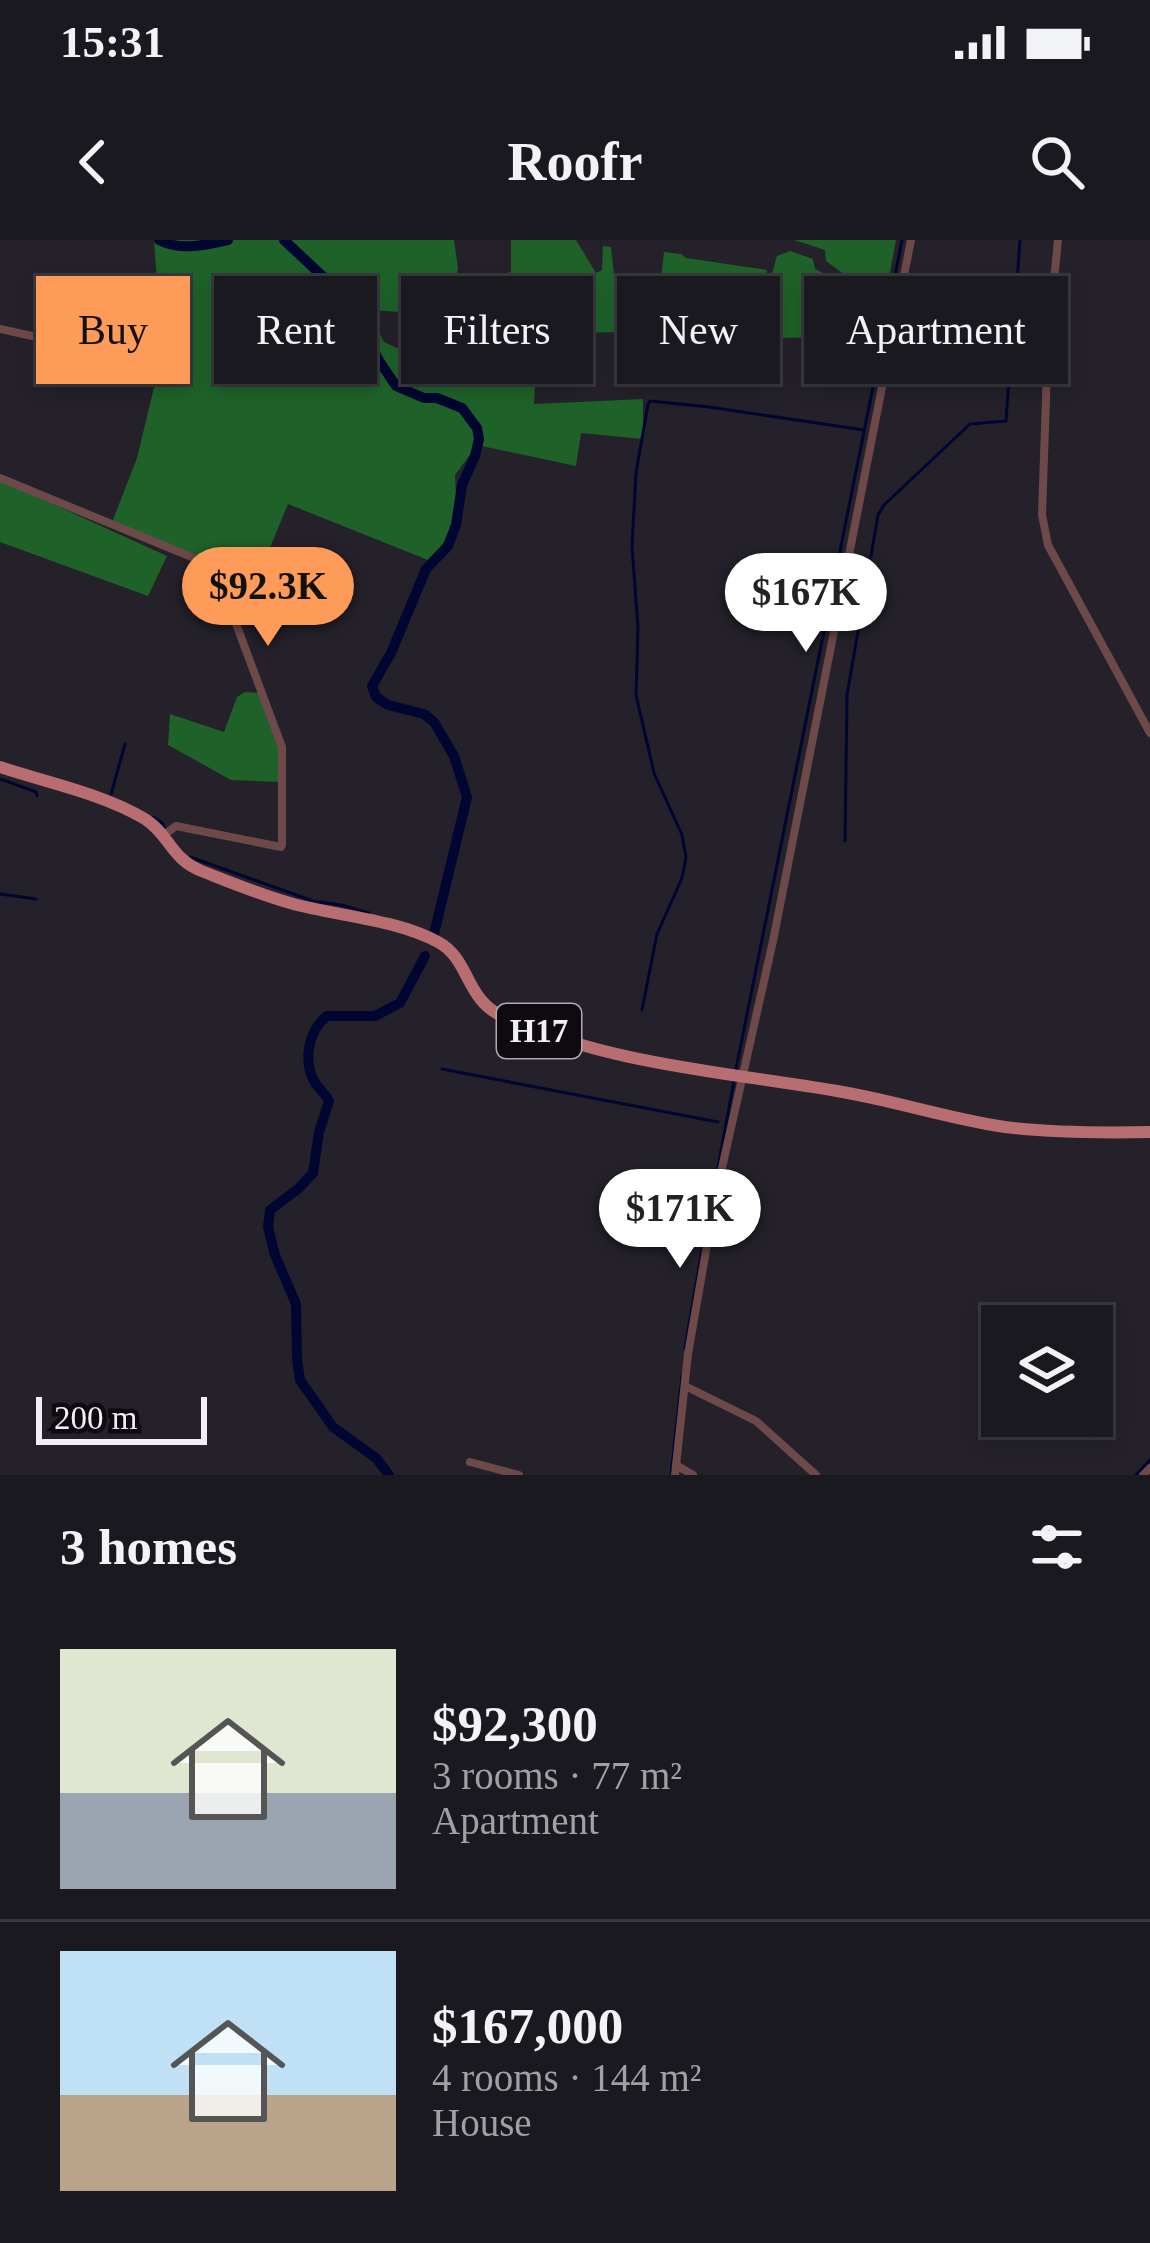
<!DOCTYPE html>
<meta charset="utf-8">
<style>
body{margin:0;font-family:"Times New Roman",serif;background:#242229;color:#f1f3f6;height:100vh;display:flex;flex-direction:column;font-size:45px;white-space:nowrap}
*{box-sizing:border-box;margin:0}
p{font-size:39px;color:#a0a0a5}
.icon{flex:none;width:66px;height:66px;fill:none;stroke:currentColor;stroke-width:2;stroke-linecap:round;stroke-linejoin:round}
.map{position:relative;height:1235px;overflow:hidden}
.sheet{display:flex;flex-direction:column;background:#1b1920;flex:1}
.sheet>*{flex:none}
.guide{position:absolute;left:36px;top:36px;width:1080px;height:108px;display:flex;gap:24px}
.buttons{position:absolute;left:981px;top:1065px;display:grid;gap:24px}
.buttons a{display:grid;place-items:center;width:132px;height:132px;border-radius:0px;background:#1b1920;box-shadow:0 6px 18px #0003,0 0 0 3px #39383e;font-size:60px}
.scale{position:absolute;left:36px;bottom:30px;width:171px;box-sizing:border-box;padding-left:12px;border:6px solid #f1eff5;border-top:0;font-size:33px;line-height:42px;white-space:nowrap;color:#f1eff5;-webkit-text-stroke:9px #0d0b0f;paint-order:stroke}
.price{position:absolute;translate:-50% -102px;padding:0 27px;border-radius:42px;background:#fff;color:#222;font-size:39px;line-height:78px;filter:drop-shadow(0 3px 6px #0008)}
.price::after{content:'';position:absolute;left:50%;top:72px;width:36px;height:27px;margin-left:-18px;background:inherit;clip-path:polygon(0 0,100% 0,50% 100%)}
.price.current{background:#fe9b59;color:#111}
ul{padding:0;list-style:none}
li{display:flex;align-items:center;gap:36px;height:300px;padding:0 60px}
li+li{border-top:3px solid #39383e}
li span{display:grid;place-items:center;flex:none;width:336px;height:240px;border-radius:0px;color:#555}
li>.icon{margin-inline-start:auto}
span .icon{width:144px;height:144px;fill:#fffc;stroke-width:1}
li b{font-size:51px}
h2{display:flex;justify-content:space-between;align-items:center;height:144px;padding:0 60px;font-size:51px}
.chip{padding:0 42px;border-radius:0px;background:#1b1920;box-shadow:0 6px 18px #0003,0 0 0 3px #39383e;font-size:42px;line-height:108px}
.chip.current{background:#fe9b59;color:#111}
.status{display:flex;justify-content:space-between;align-items:center;height:84px;padding:0 60px;background:#1b1920;direction:ltr}
.status svg{height:33px;fill:currentColor}
header{display:flex;justify-content:space-between;align-items:center;height:156px;padding:0 60px;background:#1b1920;font-size:54px;font-weight:700}
.map>svg:first-child{display:block}
.forest{fill:#1e6229}
.lines{fill:none;stroke-linecap:round;stroke-linejoin:round}
.stream{stroke:#000631;stroke-width:3}
.river{stroke:#000631;stroke-width:10}
.minor{stroke:#6e494a;stroke-width:8}
.major{stroke:#b86d70;stroke-width:12}
.labels{text-anchor:middle;dominant-baseline:central;stroke-width:12;stroke-linejoin:round;paint-order:stroke}
.shield{fill:#0d0b0f;stroke:#adabb0;stroke-width:3}
.shield-label{font-size:33px;font-weight:bold;fill:#f1eff5}
</style>
<div class="status"><b>15:31</b><svg viewBox="0 0 49 12"><path d="M0 12V9h3v3zM5 12V6h3v6zM10 12V3h3v9zM15 12V0h3v12zM26 1h20v11H26zM47 4h2v5h-2z"/></svg></div>
<header><svg class="icon" aria-label="back" viewBox="0 0 24 24"><path d="M15 5l-7 7 7 7"/></svg>Roofr<svg class="icon" aria-label="search" viewBox="0 0 24 24"><circle cx="10" cy="10" r="6"/><path d="M15 15l6 6"/></svg></header>
<div class="map">
<svg width="1150" height="1235" viewBox="0 0 1150 1235">
<rect width="100%" height="100%" fill="#24212a"/>
<g class="forest">
<path d="M154 0H454L458 28 449 75 368 70 384 102 399 109 537 103 534 164 643 159V199L581 193 576 226 477 205 455 235 457 277 433 322 288 264 258 337 111 285 137 218 162 114Z"/>
<path d="M511 0H576L596 33 602 30 603 6 611 7 617 62H636V92L544 93 546 59 525 53V43L503 41V34L511 32Z"/>
<path d="M794 0H896L878 97 754 98 777 16 790 11 813 19 815 29 853 48 857 44 826 21 825 10Z"/>
<path d="M664 12 681 14 686 18 767 30 750 103 666 98 668 78 657 75Z"/>
<path d="M0 240 167 316 148 356 0 302Z"/>
<path d="M245 452 262 453 282 507 281 542 231 540 168 505 170 474 224 492 237 457Z"/>
</g>
<g class="lines">
<g class="stream">
<path d="M1013 98 1020 0"/>
<path d="M882 101 902 0"/>
<path d="M0 539 36 552 37 556"/>
<path d="M110 558 125 504"/>
<path d="M153 577 162 583 166 590"/>
<path d="M845 601 847 455 878 275 884 265 970 184 1006 181 1011 107"/>
<path d="M190 617 313 661 341 665 369 673"/>
<path d="M0 654 36 659"/>
<path d="M642 770 657 694 682 638 686 617 682 595 654 533 636 455 638 388 632 306 636 233 648 164 650 161 709 167 864 190"/>
<path d="M442 829 718 882"/>
<path d="M736 829 881 107"/>
<path d="M714 949 734 841"/>
<path d="M685 1108 708 976"/>
<path d="M671 1235 682 1136"/>
<path d="M1136 1235 1150 1220"/>
<path d="M1149 1235 1150 1234"/>
</g>
<g class="river">
<path d="M159 0C178 11 206 5 228 0"/>
<path d="M284 0 349 61 378 119 396 146 424 158H437L462 168 477 188 479 199 475 216 462 245 456 285 448 306 426 329 391 413 372 446 376 457 388 465 424 474 434 482 454 516 467 557 434 694"/>
<path d="M389 1235 376 1218 333 1187 300 1140 297 1119 296 1064 275 1015 268 987 270 970 298 949 313 933 319 892 329 861C326 855 320 850 316 844 302 823 308 791 327 776H375L400 763 425 716"/>
</g>
<g class="minor">
<path d="M1058 0 1048 101 1042 275 1048 305 1150 493"/>
<path d="M0 89 77 106 155 104"/>
<path d="M0 238 211 325 216 330 282 507V605L281 607 176 586 164 595"/>
<path d="M685 1146 756 1181 816 1235"/>
<path d="M470 1222 519 1235"/>
<path d="M676 1225 693 1235"/>
<path d="M675 1235 688 1114 715 959 773 701 911 0"/>
<path d="M1143 1235 1150 1228"/>
</g>
<path class="major" d="M0 527C45 542 104 554 145 579 171 596 170 619 204 632 232 643 261 655 290 663 336 676 396 679 438 702 470 719 465 759 502 776 606 824 725 832 837 851 893 860 948 879 1005 887 1053 893 1102 893 1150 892"/>
</g>
<g class="labels">
<rect class="shield" x="497" y="764" width="84" height="54" rx="9"/>
<g class="shield-label">
<text x="539" y="791">H17</text>
</g>
</g>
</svg>
<div class="buttons">
<a><svg class="icon" aria-label="layers" viewBox="0 0 24 24"><path d="M12 4l9 5-9 5-9-5zM3 14l9 5 9-5"/></svg></a>
</div>
<div class="scale">200 m</div>
<b class="price current" style="left:268px;top:409px">$92.3K</b>
<b class="price" style="left:806px;top:415px">$167K</b>
<b class="price" style="left:680px;top:1031px">$171K</b>
<div class="guide">
<a class="chip current">Buy</a>
<a class="chip">Rent</a>
<a class="chip">Filters</a>
<a class="chip">New</a>
<a class="chip">Apartment</a>
</div>
</div>
<section class="sheet">
<h2>3 homes<svg class="icon" aria-label="filters" viewBox="0 0 24 24"><path d="M4 7h16M4 17h16"/><circle cx="9" cy="7" r="2"/><circle cx="15" cy="17" r="2"/></svg></h2>
<ul>
<li><span style="background:linear-gradient(#dfe7d0 60%,#9aa5b1 0)"><svg class="icon" aria-label="home" viewBox="0 0 24 24"><path d="M3 11l9-7 9 7M6 9v11h12V9"/></svg></span><div><b>$92,300</b><p>3 rooms · 77 m²</p><p>Apartment</p></div></li>
<li><span style="background:linear-gradient(#bfe0f5 60%,#b9a48a 0)"><svg class="icon" aria-label="home" viewBox="0 0 24 24"><path d="M3 11l9-7 9 7M6 9v11h12V9"/></svg></span><div><b>$167,000</b><p>4 rooms · 144 m²</p><p>House</p></div></li>
</ul>
</section>
